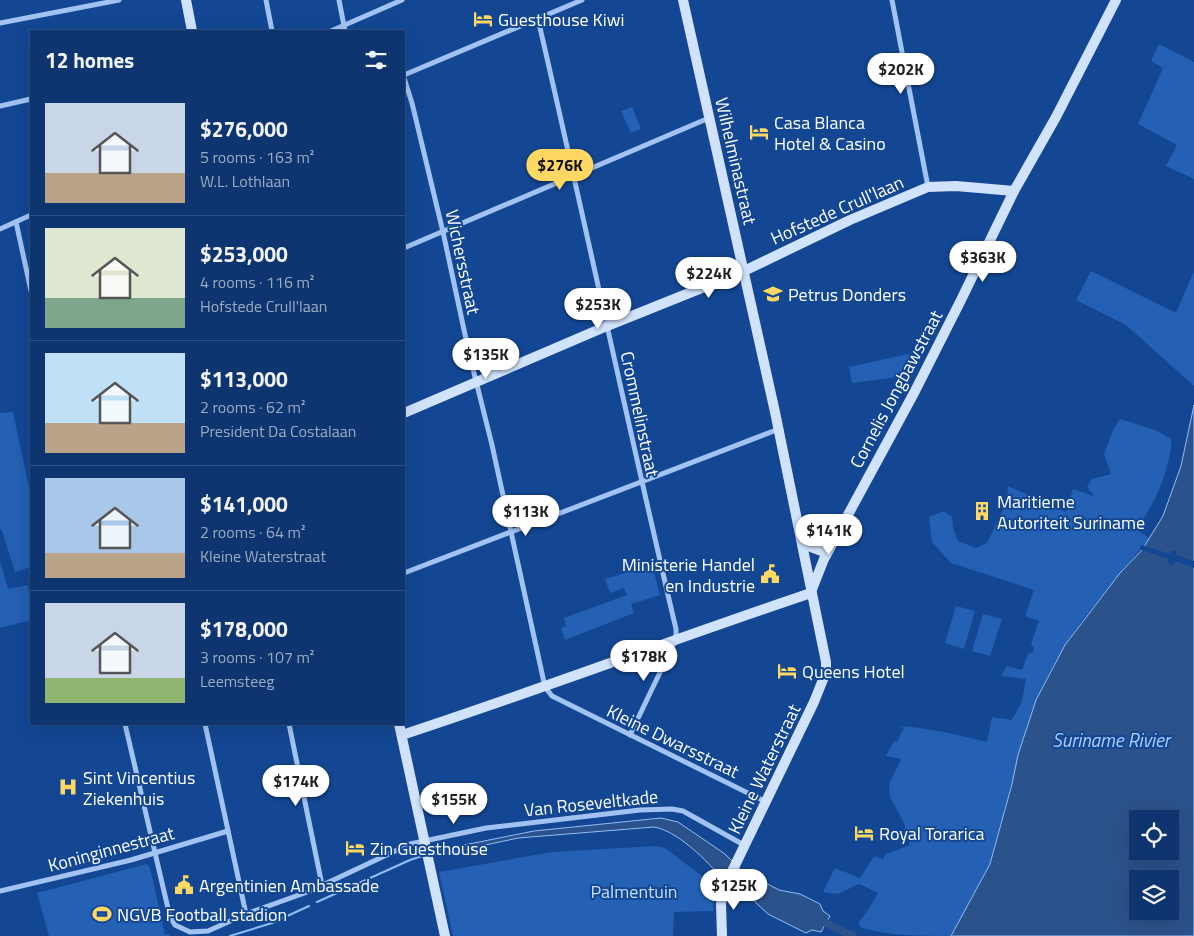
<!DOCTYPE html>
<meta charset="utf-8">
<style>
body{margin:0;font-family:"Titillium Web",sans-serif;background:#1c4077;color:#f1f3f6;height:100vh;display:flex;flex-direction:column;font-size:19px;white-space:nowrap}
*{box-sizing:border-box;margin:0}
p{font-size:16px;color:#9babc3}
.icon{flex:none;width:28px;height:28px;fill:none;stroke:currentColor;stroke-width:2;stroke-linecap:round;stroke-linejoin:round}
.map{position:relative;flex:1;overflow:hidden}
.panel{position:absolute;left:30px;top:30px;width:375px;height:695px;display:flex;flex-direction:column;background:#0e356f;border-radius:0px;box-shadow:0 5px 20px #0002,0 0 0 1px #2e5082}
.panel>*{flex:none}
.fabs{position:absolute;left:1129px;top:810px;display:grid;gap:10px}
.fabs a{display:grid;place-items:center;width:50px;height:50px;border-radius:0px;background:#0e356f;box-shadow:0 5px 20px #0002,0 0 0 1px #2e5082;font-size:25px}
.price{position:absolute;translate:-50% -42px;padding:0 11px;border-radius:18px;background:#fff;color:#222;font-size:16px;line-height:32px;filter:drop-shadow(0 1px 2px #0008)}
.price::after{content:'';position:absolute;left:50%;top:30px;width:15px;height:11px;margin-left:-8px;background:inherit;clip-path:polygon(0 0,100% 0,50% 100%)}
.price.selected{background:#ffd863;color:#111}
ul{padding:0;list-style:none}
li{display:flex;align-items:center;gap:15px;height:125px;padding:0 15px}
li+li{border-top:1px solid #2e5082}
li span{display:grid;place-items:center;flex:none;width:140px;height:100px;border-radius:0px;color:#555}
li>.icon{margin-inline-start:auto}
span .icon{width:60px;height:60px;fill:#fffc;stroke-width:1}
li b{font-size:21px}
h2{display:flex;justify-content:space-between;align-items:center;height:60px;padding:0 15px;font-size:21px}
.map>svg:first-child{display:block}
.green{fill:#2460b3}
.water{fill:#2c528b;stroke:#93bdf6;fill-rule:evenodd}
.pier{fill:#134794}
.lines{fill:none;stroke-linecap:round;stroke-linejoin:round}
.stream{stroke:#93bdf6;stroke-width:2}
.canal{stroke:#2c528b;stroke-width:8}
.street{stroke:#a2c3f2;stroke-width:5}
.secondary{stroke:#d1e2fc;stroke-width:10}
.labels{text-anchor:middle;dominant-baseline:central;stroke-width:4;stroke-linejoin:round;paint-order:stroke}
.poi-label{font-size:18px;fill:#fff;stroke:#134794;text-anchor:start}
.street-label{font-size:18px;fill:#fff;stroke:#134794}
.park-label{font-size:18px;fill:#c9dffd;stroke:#134794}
.water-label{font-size:19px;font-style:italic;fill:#aecdf9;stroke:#134794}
</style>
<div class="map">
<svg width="1194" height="936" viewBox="0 0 1194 936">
<rect width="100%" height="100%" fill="#134794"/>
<g class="green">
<path d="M1159 44 1194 62V179L1166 166 1177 145 1138 124 1163 68 1151 61Z"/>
<path d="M632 107 641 129 631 133 621 111Z"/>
<path d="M1091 271 1176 313 1194 271V386L1126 325 1076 300Z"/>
<path d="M926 350 913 375 852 383 849 367Z"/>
<path d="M13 412 31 497V567L15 572 2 531 0 528V413Z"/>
<path d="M1120 419 1155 430 1171 439C1172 450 1169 459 1166 470 1158 496 1151 507 1136 530L1150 538 1120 573 1081 622 1065 645 1052 668 1036 700 1027 726 990 864 951 936C921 936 887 936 860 927L859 922 868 910 878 893 859 884 838 894 823 892 835 868 860 878 874 856 883 859 886 854 910 845 903 821 890 797 889 784 901 759 886 756 894 741 897 742 904 728 898 726C927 727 958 735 987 742L992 717 1012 720 1022 701 1026 679 1001 676 1007 666 1022 670 1028 654 1033 652 1034 648 1031 644 1039 621 1025 616 1034 590 951 563 932 542 929 517 944 511 952 517 953 528 958 541 976 548 987 543 1007 502 1008 486 1066 512 1073 489 1094 496 1087 487 1092 479 1111 474 1104 454C1109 442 1112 429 1120 419Z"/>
<path d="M0 561 8 589 27 585 31 597V620L0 628Z"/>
<path d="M652 565 660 595 631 604 634 613 565 640 561 628 566 626 564 618 627 595 624 588 610 593 605 579Z"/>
<path d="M956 606 975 611 964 649 945 643Z"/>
<path d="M983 614 1002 619 990 656 972 651Z"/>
<path d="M656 846 665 848 715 886 713 911 674 912 673 936H453L439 872 552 852Z"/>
<path d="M147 864 150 868 165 935 169 934 170 936H49L37 893Z"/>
</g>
<g class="water">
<path d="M1194 405V936H951L990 864 1012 784 1018 755 1036 700 1065 645 1120 573 1142 550 1163 516 1181 466ZM1138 819H1170V851H1138ZM1138 879H1170V911H1138Z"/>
<path d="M661 818 678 822 725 854 741 870 779 890 800 894 820 904 823 911 830 916 821 932 812 930 806 933 768 914 756 903 748 889 725 874 719 875C704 858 677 831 654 827L518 838 439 855H435L434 851 534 831Z"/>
</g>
<path class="pier" d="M1142 545 1170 554 1172 550 1177 551 1176 555 1194 561V568L1175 561 1173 565 1167 563 1168 559 1139 549Z"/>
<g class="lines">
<g class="stream">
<path d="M317 902 410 860 425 855"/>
<path d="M230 936 272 923 309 906"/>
</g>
<path class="canal" d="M826 923 853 936"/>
<g class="street">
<path d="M266 0 272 31"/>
<path d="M339 0 345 31"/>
<path d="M892 0 928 187"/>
<path d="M538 19C585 222 628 426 676 629V639L630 735"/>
<path d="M0 23 119 0"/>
<path d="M331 31 402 0"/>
<path d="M404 75 582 0"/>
<path d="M404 78 412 103 443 232 469 353 492 445 545 687 552 696 766 802"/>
<path d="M0 106 31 99"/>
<path d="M16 222 31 291"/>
<path d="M0 229 31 215"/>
<path d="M404 248 709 118"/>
<path d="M404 573 779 429"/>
<path d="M125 724 170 917 175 925 190 932 208 931 246 914 310 891 410 844 486 828 640 810 672 809 683 811 744 845"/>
<path d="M205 724 246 914"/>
<path d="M289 724 322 885"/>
<path d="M0 891 131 860 228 831"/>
</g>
<g class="secondary">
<path d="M186 0 192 31"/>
<path d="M683 0 775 412 826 662V672L814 702 724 888 721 904 722 936"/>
<path d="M404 413 607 326 744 271 850 220 928 187 956 186 1014 191"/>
<path d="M801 535 811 547 827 553"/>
<path d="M811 592 824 559 914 393 961 300 1014 191 1056 117 1116 0"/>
<path d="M399 724 445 936"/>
<path d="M402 735C539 690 674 639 811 593"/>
</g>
</g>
<defs>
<g id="hotel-bare" transform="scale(1.5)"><path d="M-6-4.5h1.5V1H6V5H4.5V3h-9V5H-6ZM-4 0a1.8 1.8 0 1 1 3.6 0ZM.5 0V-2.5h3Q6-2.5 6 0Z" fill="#ffd863" stroke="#134794" stroke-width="2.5" paint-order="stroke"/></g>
<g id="school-bare" transform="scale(1.5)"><path d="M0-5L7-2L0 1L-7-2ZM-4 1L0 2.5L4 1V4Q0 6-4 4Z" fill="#ffd863" stroke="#134794" stroke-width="2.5" paint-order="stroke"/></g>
<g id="building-bare" transform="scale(1.5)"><path d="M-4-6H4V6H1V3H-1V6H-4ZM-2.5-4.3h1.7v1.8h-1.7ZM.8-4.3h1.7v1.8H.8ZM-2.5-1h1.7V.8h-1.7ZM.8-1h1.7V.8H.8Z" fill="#ffd863" stroke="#134794" stroke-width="2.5" paint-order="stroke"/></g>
<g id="civic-bare" transform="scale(1.5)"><path d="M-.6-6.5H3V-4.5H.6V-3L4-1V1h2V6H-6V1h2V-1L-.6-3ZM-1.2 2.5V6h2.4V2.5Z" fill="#ffd863" stroke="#134794" stroke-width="2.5" paint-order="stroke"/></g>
<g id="hospital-bare" transform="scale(1.5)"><path d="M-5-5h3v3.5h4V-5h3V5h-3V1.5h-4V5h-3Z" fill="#ffd863" stroke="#134794" stroke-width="2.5" paint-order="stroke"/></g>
<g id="stadium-bare" transform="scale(1.5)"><path d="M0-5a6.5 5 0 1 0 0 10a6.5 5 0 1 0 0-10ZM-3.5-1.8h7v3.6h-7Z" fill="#ffd863" stroke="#134794" stroke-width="2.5" paint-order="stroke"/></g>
</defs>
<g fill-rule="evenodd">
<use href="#hotel-bare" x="483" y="19"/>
<use href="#hotel-bare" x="759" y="132"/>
<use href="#school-bare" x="773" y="294"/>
<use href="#building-bare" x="982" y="511"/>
<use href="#civic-bare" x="770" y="574"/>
<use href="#hotel-bare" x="787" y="671"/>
<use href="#hospital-bare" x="68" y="787"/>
<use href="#hotel-bare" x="864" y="833"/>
<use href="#hotel-bare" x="355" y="848"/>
<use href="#civic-bare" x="184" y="885"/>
<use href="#stadium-bare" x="102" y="914"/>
</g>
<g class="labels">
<g class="poi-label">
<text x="498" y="19">Guesthouse Kiwi</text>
<text x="774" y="122">Casa Blanca<tspan x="774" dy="21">Hotel &amp; Casino</tspan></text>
<text x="788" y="294">Petrus Donders</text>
<text x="997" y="501">Maritieme<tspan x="997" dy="21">Autoriteit Suriname</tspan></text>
<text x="755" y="564" text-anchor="end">Ministerie Handel<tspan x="755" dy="21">en Industrie</tspan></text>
<text x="802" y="671">Queens Hotel</text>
<text x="83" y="777">Sint Vincentius<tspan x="83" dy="21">Ziekenhuis</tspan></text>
<text x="879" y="833">Royal Torarica</text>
<text x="370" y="848">Zin Guesthouse</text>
<text x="199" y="885">Argentinien Ambassade</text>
<text x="117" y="914">NGVB Football stadion</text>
</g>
<g class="street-label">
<text transform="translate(736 161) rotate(77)">Wilhelminastraat</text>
<text transform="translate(837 210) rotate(-24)">Hofstede Crull'laan</text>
<text transform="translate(463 262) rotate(78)">Wichersstraat</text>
<text transform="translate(896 389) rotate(-62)">Cornelis Jongbawstraat</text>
<text transform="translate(640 414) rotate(78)">Crommelinstraat</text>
<text transform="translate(673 741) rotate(26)">Kleine Dwarsstraat</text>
<text transform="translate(764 769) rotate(-64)">Kleine Waterstraat</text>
<text transform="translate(591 803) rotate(-6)">Van Roseveltkade</text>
<text transform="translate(111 849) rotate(-15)">Koninginnestraat</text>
</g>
<g class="park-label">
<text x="634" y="891">Palmentuin</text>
</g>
<g class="water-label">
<text x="1111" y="739">Suriname Rivier</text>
</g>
</g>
</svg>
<div class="fabs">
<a><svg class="icon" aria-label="locate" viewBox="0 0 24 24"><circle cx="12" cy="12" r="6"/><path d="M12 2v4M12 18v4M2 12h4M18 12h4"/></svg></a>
<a><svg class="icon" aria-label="layers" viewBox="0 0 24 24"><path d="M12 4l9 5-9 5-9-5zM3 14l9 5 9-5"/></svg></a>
</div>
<b class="price" style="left:901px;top:95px">$202K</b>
<b class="price selected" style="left:560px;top:191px">$276K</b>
<b class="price" style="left:983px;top:283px">$363K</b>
<b class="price" style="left:709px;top:299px">$224K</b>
<b class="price" style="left:598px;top:330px">$253K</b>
<b class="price" style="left:486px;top:380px">$135K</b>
<b class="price" style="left:526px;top:537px">$113K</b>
<b class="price" style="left:829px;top:556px">$141K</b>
<b class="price" style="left:644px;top:682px">$178K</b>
<b class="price" style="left:296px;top:807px">$174K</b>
<b class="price" style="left:454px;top:825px">$155K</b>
<b class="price" style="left:734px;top:911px">$125K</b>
<section class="panel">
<h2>12 homes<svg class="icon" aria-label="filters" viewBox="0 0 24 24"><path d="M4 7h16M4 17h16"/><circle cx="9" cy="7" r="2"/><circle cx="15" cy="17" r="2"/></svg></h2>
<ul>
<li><span style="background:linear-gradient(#c9d6e8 70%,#b9a48a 0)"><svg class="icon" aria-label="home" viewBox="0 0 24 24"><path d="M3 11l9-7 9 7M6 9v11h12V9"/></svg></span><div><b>$276,000</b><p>5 rooms · 163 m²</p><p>W.L. Lothlaan</p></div></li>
<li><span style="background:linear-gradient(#dfe7d0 70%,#7fa58c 0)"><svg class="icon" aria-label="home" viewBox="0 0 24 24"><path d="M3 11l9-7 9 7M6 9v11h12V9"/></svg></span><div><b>$253,000</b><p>4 rooms · 116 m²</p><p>Hofstede Crull'laan</p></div></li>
<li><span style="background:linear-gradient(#bfe0f5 70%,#b9a48a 0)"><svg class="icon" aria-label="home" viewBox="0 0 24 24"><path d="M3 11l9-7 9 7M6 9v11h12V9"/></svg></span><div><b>$113,000</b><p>2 rooms · 62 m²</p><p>President Da Costalaan</p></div></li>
<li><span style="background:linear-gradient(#a9c7e8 75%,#b9a48a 0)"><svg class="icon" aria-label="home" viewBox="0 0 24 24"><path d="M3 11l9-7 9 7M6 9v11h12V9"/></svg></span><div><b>$141,000</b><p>2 rooms · 64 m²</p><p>Kleine Waterstraat</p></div></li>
<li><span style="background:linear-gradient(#c9d6e8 75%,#8fb573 0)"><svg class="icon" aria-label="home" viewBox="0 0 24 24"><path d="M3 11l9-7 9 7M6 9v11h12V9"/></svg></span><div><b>$178,000</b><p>3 rooms · 107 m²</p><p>Leemsteeg</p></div></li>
</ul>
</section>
</div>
